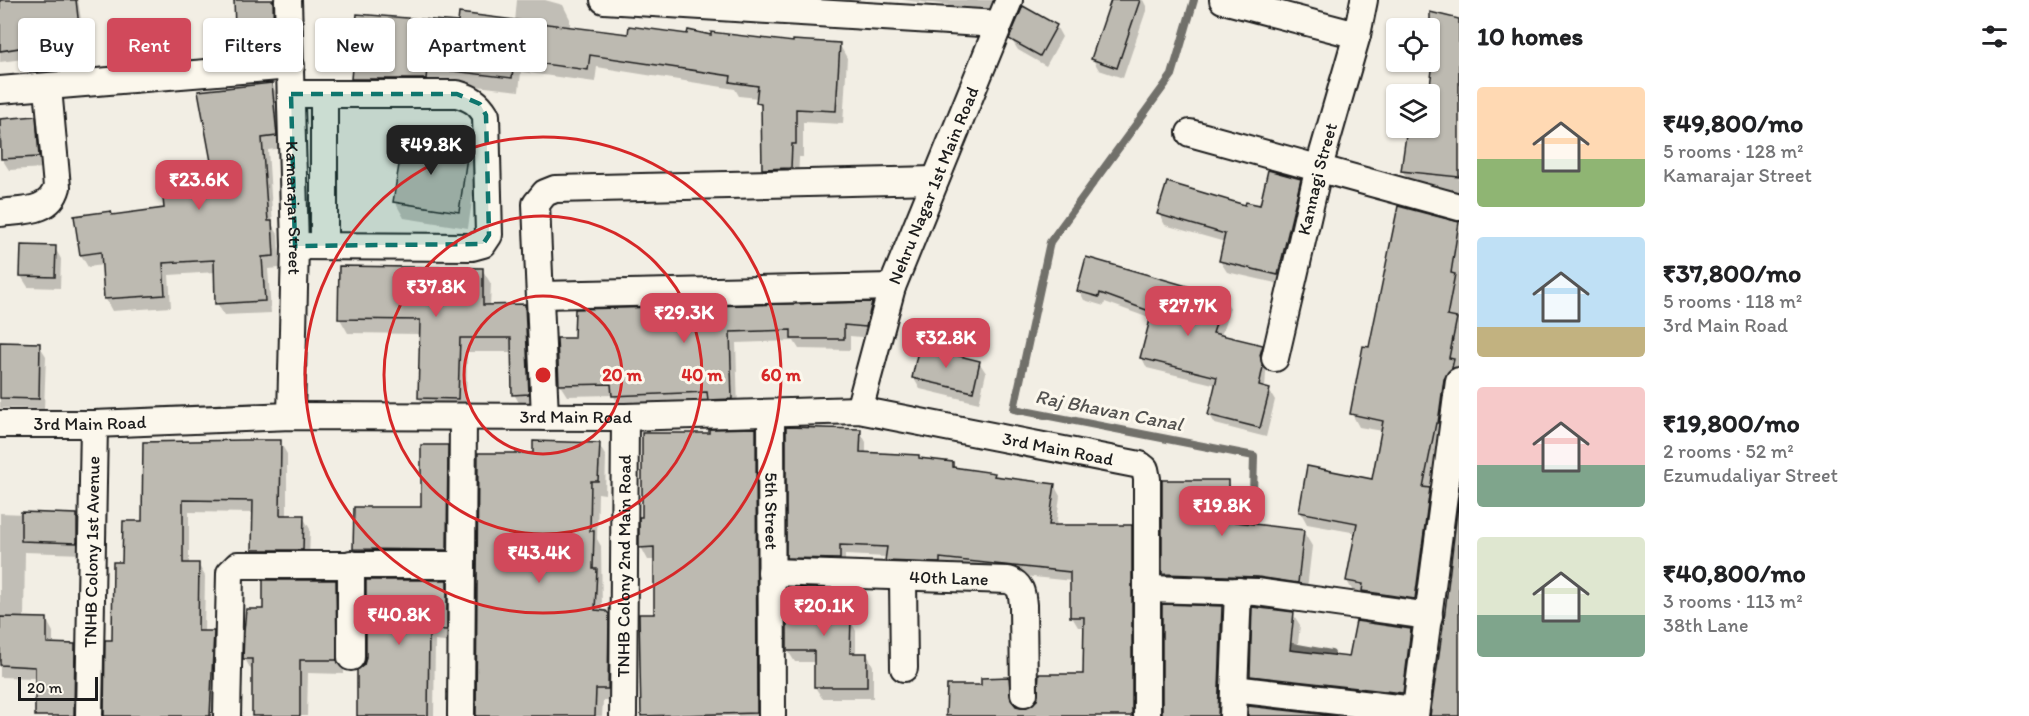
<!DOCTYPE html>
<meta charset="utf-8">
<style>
body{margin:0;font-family:Itim,sans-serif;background:#f6f6f6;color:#202124;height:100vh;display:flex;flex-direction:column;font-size:22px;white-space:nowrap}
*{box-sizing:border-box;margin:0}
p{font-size:20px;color:#757577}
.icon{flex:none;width:33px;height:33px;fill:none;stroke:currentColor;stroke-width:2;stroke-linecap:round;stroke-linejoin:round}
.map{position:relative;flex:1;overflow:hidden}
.panel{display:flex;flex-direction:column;background:#fff;width:570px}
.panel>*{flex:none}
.banner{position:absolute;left:18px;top:18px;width:570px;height:54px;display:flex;gap:12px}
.tools{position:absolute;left:1386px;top:18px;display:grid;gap:12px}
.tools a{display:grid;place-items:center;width:54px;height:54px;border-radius:6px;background:#fff;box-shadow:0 2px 4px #0004;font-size:30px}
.scale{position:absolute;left:18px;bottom:15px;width:80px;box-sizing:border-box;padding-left:6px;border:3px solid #1c1c1c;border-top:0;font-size:16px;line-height:21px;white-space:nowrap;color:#1c1c1c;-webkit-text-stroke:4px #fbf7ec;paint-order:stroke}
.price{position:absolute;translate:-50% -51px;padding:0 14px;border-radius:12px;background:#d1495b;color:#fff;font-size:20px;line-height:39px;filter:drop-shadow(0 2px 3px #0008)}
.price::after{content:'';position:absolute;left:50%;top:36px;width:18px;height:14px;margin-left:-9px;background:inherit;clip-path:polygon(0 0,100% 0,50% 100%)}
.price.selected{background:#222;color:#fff}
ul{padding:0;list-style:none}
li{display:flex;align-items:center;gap:18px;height:150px;padding:0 18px}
li span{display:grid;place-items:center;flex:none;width:168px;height:120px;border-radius:6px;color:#555}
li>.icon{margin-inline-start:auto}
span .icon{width:72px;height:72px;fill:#fffc;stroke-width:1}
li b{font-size:26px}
h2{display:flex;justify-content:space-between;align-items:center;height:72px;padding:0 18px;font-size:26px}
.chip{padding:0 21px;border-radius:6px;background:#fff;box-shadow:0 2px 4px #0004;font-size:21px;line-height:54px}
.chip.selected{background:#d1495b;color:#fff}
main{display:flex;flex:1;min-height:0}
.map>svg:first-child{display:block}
.shadow{fill:#0003}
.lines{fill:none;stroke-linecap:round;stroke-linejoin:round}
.stream{stroke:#716f6b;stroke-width:8}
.building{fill:#bdbab1;stroke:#1c1c1c;stroke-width:1.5}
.street-casing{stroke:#1c1c1c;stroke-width:30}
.street{stroke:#fbf7ec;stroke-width:26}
.marked{fill:#0f766e;fill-opacity:0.2;stroke:#0f766e;stroke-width:4.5;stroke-dasharray:12 8;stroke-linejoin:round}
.ring{fill:none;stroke:#d62828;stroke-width:3}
.labels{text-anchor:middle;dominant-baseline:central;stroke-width:6;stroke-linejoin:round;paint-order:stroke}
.street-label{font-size:18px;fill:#1c1c1c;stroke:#fbf7ec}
.water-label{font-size:20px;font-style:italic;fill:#545351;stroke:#fbf7ec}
.centre{fill:#d62828;stroke:#fbf7ec;stroke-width:3}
.ring-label{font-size:18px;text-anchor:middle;font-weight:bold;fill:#d62828;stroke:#fbf7ec;stroke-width:6;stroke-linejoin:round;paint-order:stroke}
</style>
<main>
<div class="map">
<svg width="1459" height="716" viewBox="0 0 1459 716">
<rect width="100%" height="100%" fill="#f2eee4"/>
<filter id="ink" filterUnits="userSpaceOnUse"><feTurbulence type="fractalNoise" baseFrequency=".0167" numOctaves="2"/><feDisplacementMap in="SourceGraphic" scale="12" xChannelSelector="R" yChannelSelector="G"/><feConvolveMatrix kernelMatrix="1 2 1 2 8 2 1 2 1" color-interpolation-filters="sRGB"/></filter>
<g filter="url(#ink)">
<g class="shadow">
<path d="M0 0H78L85 45 30 53 31 58 0 62Z"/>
<path d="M235 0H282L280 63 244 66 237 55Z"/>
<path d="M517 0H545L563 5 570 19V28L629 36 839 44 847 58 843 124 803 122V157H799L798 181 771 182 764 169 762 111 758 98 739 96 735 89 597 67 595 82 521 72 519 91 434 81 433 92H360L353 79 459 24 515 22Z"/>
<path d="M902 0H999L996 15 949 8 948 5Z"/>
<path d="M1113 0H1143L1147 8 1123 78 1099 70 1092 58Z"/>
<path d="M1431 14 1459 21V201L1412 188 1402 170 1415 128H1430V96L1435 56 1430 51 1428 28Z"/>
<path d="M1056 26 1062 37 1046 66 1018 50 1011 39Z"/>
<path d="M271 84 278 96 283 148 268 150 273 226 278 234 280 268 268 269 271 313 224 315 217 303 216 272 169 275 171 307 112 311 105 298 103 265 88 267 81 255 111 212 113 216 166 210 216 184Z"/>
<path d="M35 118 41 129 45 168 9 170 2 159 0 120Z"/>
<path d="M467 151 477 168 468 228 404 218 395 202Z"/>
<path d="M1300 180 1306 192 1284 285 1227 272 1220 261 1225 242 1165 225 1159 214 1261 207Z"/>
<path d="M1459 222V381L1442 435 1431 493 1436 502 1422 611 1354 593 1347 581 1357 533 1307 524 1300 511 1373 480 1383 431 1359 427 1352 414 1370 349 1456 223Z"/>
<path d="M55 248 61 259 60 288 28 287 21 276Z"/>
<path d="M482 269 491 284 490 306 524 305 533 319 536 408H522L514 394 513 352H467L466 413 428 412 419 398 421 334 348 333 340 319Z"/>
<path d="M1079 290 1224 298 1230 308 1221 336 1262 346 1267 356 1265 389 1269 390 1275 400 1266 437 1215 424 1210 415 1217 385 1147 368 1142 358 1152 319 1105 302 1104 306 1084 300Z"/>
<path d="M871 304 878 315 872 338 850 336V350L799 349 794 341 736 343 738 410 620 406 613 395 567 396 560 385 575 339Z"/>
<path d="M0 344 39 345 46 356 44 409 0 408Z"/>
<path d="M979 362 986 373 979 403 920 389 913 377Z"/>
<path d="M755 430 762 442 763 716H642L640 615H656V560H648L641 547 710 434Z"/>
<path d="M860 431 866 442V454L953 464 956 469 994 474 996 478 1054 485 1060 496 1056 527H1131L1137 537V716H948L983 686 1008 679 1014 690 1016 707 1025 710 1085 675V627H1078L1072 617V581L946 568 893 571 887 557 845 555V570L794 568 788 557Z"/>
<path d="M280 442 287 454V517H303L310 529 309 562H260L253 550 254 513 189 512V564H198L205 576 204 633H213L220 645 218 716H105L124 564 143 522Z"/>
<path d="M599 445 606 457 605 494 598 493 597 539 601 546 602 612H605L615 628V701H603L602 716H477L534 455Z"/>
<path d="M447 447 453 457 452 560 360 559 354 549 422 509Z"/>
<path d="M1227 482 1235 496V523L1303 531 1312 546 1306 597 1172 589 1164 574Z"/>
<path d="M0 513 77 516 84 528 83 554 25 552 24 619H46L53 632V645L74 646 81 658 80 716H36L37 678 0 677Z"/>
<path d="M335 582 343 596 344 674 308 673 307 716H253V673L245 659 264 610Z"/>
<path d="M446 582 453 594V643L435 641 434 716H358Z"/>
<path d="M839 591 845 602V619H850L856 631V654H867L873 666V698H822L815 687V662H795L788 651Z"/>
<path d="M1221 608 1228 619 1224 716H1164Z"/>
<path d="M1293 614 1300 625 1297 652 1350 658 1410 630 1417 641 1409 704 1258 687 1251 675Z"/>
</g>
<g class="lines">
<g class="stream">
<path d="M1194 0 1172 75 1050 242 1014 409 1254 456 1252 535"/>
<path d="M1252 566 1250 639 1260 641"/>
<path d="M1281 645 1331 654 1330 666"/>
</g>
</g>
<g class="building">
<path d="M0 0H76L80 35 25 42V47L0 51Z"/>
<path d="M234 0H273L274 52 236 55Z"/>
<path d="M1111 0H1140L1117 68 1091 59Z"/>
<path d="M1023 6 1057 25 1040 56 1009 39Z"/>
<path d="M1430 12 1459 19V177L1401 171 1407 128H1430V94H1420H1429L1435 46 1430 44Z"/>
<path d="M459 13 628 34 629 26 687 34 688 30 711 35V32L793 42V40L840 43 836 111 796 109V144H792L791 168 762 169 761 104 756 103 758 86 730 82 731 76 590 55 588 70 514 60 512 78 427 68 426 79H351L357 14 458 22Z"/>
<path d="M272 83 277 136 262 138 268 221H272L274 256 262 257 265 301 215 304 214 260 163 263 165 295 104 299 101 252 80 255 74 216 111 211 112 215 164 208 162 188 215 183 198 91Z"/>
<path d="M36 116 39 157 1 159 0 119Z"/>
<path d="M403 140 468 150 459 212 393 202Z"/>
<path d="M1268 170 1301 179 1278 275 1219 261 1225 234 1157 214 1167 182 1245 205 1246 202 1260 205Z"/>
<path d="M1398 206 1459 222 1451 273 1455 274 1447 316 1457 318 1449 358 1454 359 1452 368 1444 379 1438 423H1436L1423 487 1430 488 1415 599 1362 591 1363 584 1346 581 1357 523 1299 512 1307 466 1372 479 1383 421 1350 414 1363 346 1369 347Z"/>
<path d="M21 245 56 246 55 277 20 276Z"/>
<path d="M1086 257 1225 297 1213 333 1263 345 1260 355 1263 367 1259 386 1270 389 1260 428 1208 415 1217 377 1140 358 1152 312 1100 293 1099 297 1077 291Z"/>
<path d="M339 266 483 268V305L525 304 529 394 512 395 511 338H460L458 399 418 398 420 320 338 319Z"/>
<path d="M872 302 866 327 844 325V339H791V330L730 332 732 399 708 400 707 392 612 396 611 384 559 385 557 338H574L575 309Z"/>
<path d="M0 342 40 343 39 399 0 398Z"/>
<path d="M919 346 980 361 973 392 912 378Z"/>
<path d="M786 427 861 429 860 452 919 455V458L953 462V467L995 473 994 476 1055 484 1049 525H1132V716H946L947 685H981V678L1009 677 1011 700 1016 706 1025 708 1037 700 1039 674H1083L1084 617H1070V572L940 558V563L885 561 887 547 840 545V559L786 558Z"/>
<path d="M756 428 757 713 641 716 639 614H654V547L639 548V517H642V433H709V429Z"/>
<path d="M244 440H281L280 515H304L303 550H252L253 501 183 500V563H199L198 631H214L210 716H104L105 640H112L113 562H122L123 521H142L143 442Z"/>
<path d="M533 441 600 443 598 481H591L590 531H594L593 569H597L595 610 606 611 609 614 608 689H596L595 716H476L478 453H533Z"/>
<path d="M421 445H448L447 550 353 549 354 507H421Z"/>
<path d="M1162 480H1228V521L1304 530 1298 583 1258 577 1162 574Z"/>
<path d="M1459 496V716H1430L1444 619Z"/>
<path d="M21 512 77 514V543L21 541Z"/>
<path d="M263 580H336L337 660H300V716H252V659H243L244 632 246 609H263Z"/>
<path d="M366 580H447V630L429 629 428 716H357V670L364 665 366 657Z"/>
<path d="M787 588 840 589V618H851L850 653H867V687H814V651H787Z"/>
<path d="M1162 604 1222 606 1218 716H1162Z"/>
<path d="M1252 607 1294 612 1290 650 1349 657 1356 621 1411 629 1403 693 1250 676Z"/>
<path d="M0 617 47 618V643L75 644 74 716H35V667L0 665Z"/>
<path d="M1248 706 1337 716H1248Z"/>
</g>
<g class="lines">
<g class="street-casing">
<g id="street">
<path id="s1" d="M288 0 295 246 291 416"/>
<path d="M604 0 998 24"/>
<path d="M1223 0 1357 35"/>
<path d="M0 90 291 66"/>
<path d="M291 94H457C471 98 478 102 486 115L489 235 483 244 472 247 295 246"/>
<path d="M1190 133 1459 207"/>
<path d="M0 213C22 210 50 213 57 187L48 88"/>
<path d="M324 246V95"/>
<path d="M541 295 892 287"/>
<path id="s2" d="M1275 358 1319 167 1357 35 1364 0"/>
<path id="s3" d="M859 410 892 287 1009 0"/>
<path id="s4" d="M771 413 772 716"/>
<path d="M545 417 536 204 545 193 555 189 935 180"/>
<path id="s5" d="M0 424H94L291 416 625 417 859 410 1140 465 1145 469 1147 479V716"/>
<path d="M351 564V657"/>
<path id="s6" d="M771 572 1008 580C1021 584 1022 593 1023 605L1024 693"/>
<path d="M903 579 904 668"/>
<path d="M1147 589 1257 592 1429 616"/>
<path d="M1234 689 1415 710"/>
<path id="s7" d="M89 716 94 424"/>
<path d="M227 716 230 573 238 565H460"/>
<path d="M461 716 463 417"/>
<path id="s8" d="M623 716 625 417"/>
<path d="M1233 716 1238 591"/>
<path d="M1415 716 1459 381"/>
</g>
</g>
<use href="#street" class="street"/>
</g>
</g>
<path class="marked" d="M291 94H457L480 104 486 115 489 235 483 244 295 246Z"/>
<g class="ring">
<circle cx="543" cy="375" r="79"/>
<circle cx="543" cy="375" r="159"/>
<circle cx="543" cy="375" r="238"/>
</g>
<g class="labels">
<g class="street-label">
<text stroke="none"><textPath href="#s2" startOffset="184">Kannagi Street</textPath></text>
<text stroke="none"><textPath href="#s3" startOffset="237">Nehru Nagar 1st Main Road</textPath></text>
<text stroke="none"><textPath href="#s1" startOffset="208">Kamarajar Street</textPath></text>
<text stroke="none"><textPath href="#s5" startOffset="576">3rd Main Road</textPath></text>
<text stroke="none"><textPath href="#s5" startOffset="90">3rd Main Road</textPath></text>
<text stroke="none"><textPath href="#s5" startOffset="1062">3rd Main Road</textPath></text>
<text stroke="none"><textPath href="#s4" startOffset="98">5th Street</textPath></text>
<text stroke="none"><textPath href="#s7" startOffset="164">TNHB Colony 1st Avenue</textPath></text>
<text stroke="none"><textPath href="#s8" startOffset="150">TNHB Colony 2nd Main Road</textPath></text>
<text stroke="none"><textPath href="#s6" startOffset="178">40th Lane</textPath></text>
</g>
<g class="water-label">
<text transform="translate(1109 410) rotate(11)">Raj Bhavan Canal</text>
</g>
</g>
<circle cx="543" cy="375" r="9" class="centre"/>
<g class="ring-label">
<text x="622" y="381">20 m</text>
<text x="702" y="381">40 m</text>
<text x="781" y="381">60 m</text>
</g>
</svg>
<div class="tools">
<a><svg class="icon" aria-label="locate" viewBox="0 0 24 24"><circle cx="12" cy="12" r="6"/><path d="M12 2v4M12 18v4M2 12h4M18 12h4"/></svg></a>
<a><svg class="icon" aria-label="layers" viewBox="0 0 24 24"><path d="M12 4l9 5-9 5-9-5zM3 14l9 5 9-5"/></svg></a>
</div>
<div class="scale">20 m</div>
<b class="price selected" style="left:431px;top:176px">₹49.8K</b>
<b class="price" style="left:199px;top:211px">₹23.6K</b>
<b class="price" style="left:436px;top:318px">₹37.8K</b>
<b class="price" style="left:1188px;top:337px">₹27.7K</b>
<b class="price" style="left:684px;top:344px">₹29.3K</b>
<b class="price" style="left:946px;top:369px">₹32.8K</b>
<b class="price" style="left:1222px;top:537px">₹19.8K</b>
<b class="price" style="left:539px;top:584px">₹43.4K</b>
<b class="price" style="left:824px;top:637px">₹20.1K</b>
<b class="price" style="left:399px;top:646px">₹40.8K</b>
<div class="banner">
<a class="chip">Buy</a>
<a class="chip selected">Rent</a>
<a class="chip">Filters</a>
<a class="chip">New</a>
<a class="chip">Apartment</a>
</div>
</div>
<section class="panel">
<h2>10 homes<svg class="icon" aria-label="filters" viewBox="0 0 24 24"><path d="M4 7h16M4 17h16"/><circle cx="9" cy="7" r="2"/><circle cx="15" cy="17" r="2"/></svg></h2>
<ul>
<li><span style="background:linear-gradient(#ffd9b3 60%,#8fb573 0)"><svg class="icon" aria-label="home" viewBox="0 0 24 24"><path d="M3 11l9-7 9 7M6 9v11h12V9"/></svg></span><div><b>₹49,800/mo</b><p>5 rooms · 128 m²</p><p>Kamarajar Street</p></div></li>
<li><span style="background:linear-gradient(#bfe0f5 75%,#c2b280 0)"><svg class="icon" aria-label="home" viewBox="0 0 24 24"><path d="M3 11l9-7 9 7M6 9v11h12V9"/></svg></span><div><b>₹37,800/mo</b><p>5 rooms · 118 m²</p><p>3rd Main Road</p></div></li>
<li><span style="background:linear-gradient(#f6c9c9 65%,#7fa58c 0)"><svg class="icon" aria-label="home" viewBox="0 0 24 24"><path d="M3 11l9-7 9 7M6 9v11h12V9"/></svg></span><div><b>₹19,800/mo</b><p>2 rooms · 52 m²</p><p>Ezumudaliyar Street</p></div></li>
<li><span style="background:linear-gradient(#dfe7d0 65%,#7fa58c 0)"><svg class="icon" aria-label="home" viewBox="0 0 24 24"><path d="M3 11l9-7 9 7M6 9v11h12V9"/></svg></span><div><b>₹40,800/mo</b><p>3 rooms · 113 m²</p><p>38th Lane</p></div></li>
</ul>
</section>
</main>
